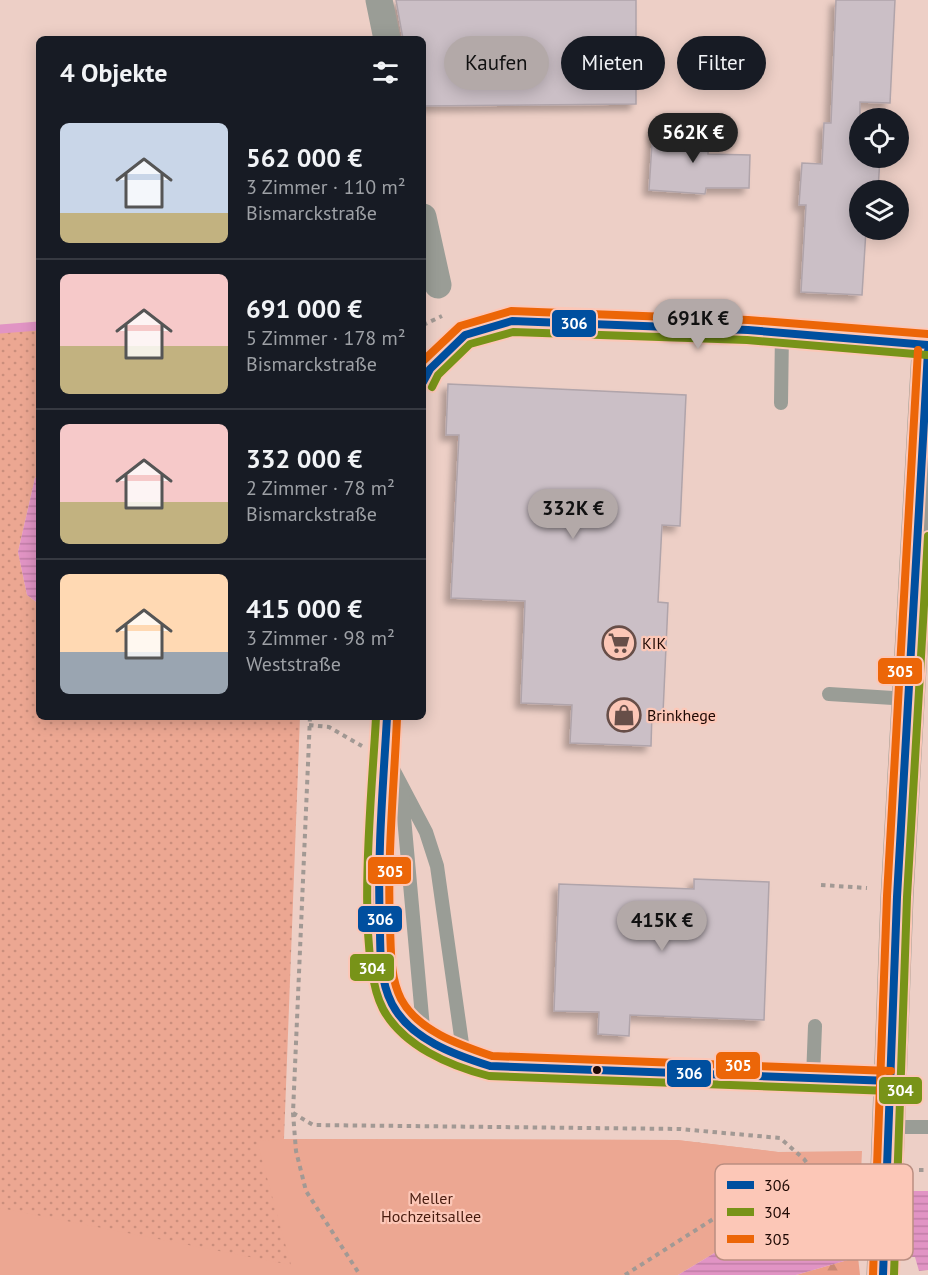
<!DOCTYPE html>
<html lang="de">
<meta charset="utf-8">
<style>
body{margin:0;font-family:"PT Sans",sans-serif;background:#242831;color:#f1f3f6;height:100vh;display:flex;flex-direction:column;font-size:22px;white-space:nowrap}
*{box-sizing:border-box;margin:0}
p{font-size:20px;color:#9ea1a6}
.icon{flex:none;width:33px;height:33px;fill:none;stroke:currentColor;stroke-width:2;stroke-linecap:round;stroke-linejoin:round}
.map{position:relative;flex:1;overflow:hidden}
.sheet{position:absolute;left:36px;top:36px;width:390px;height:684px;display:flex;flex-direction:column;background:#171b24;border-radius:9px;box-shadow:0 3px 15px #0003}
.sheet>*{flex:none}
.hud{position:absolute;left:444px;top:36px;width:393px;height:54px;display:flex;gap:12px}
.fabs{position:absolute;left:849px;top:108px;display:grid;gap:12px}
.fabs a{display:grid;place-items:center;width:60px;height:60px;border-radius:50%;background:#171b24;box-shadow:0 3px 15px #0003;font-size:30px}
.price{position:absolute;translate:-50% -51px;padding:0 14px;border-radius:21px;background:#b3a9a8;color:#111;font-size:20px;line-height:39px;filter:drop-shadow(0 2px 3px #0008)}
.price::after{content:'';position:absolute;left:50%;top:36px;width:18px;height:14px;margin-left:-9px;background:inherit;clip-path:polygon(0 0,100% 0,50% 100%)}
.price.current{background:#222;color:#fff}
ul{padding:0;list-style:none}
li{display:flex;align-items:center;gap:18px;height:150px;padding:0 24px}
li+li{border-top:2px solid #363941}
li span{display:grid;place-items:center;flex:none;width:168px;height:120px;border-radius:9px;color:#555}
li>.icon{margin-inline-start:auto}
span .icon{width:72px;height:72px;fill:#fffc;stroke-width:1}
li b{font-size:26px}
h2{display:flex;justify-content:space-between;align-items:center;height:72px;padding:0 24px;font-size:26px}
.tag{padding:0 21px;border-radius:27px;background:#171b24;box-shadow:0 3px 15px #0003;font-size:21px;line-height:54px}
.tag.current{background:#b3a9a8;color:#111}
.map>svg:first-child{display:block}
.grass{fill:url(#grass-dots)}
.forest{fill:url(#forest-firs)}
.green{fill:#eca792}
.water{fill:url(#water-rules)}
.lines{fill:none;stroke-linecap:round;stroke-linejoin:round}
.stream{stroke:#e194c4;stroke-width:9}
.building{fill:#cbbfc6;stroke:#b0a4aa;stroke-width:1.5;filter:url(#shadow)}
.path{stroke:#a29994;stroke-width:4;stroke-dasharray:4.5 4.5;stroke-linecap:butt}
.lane{stroke:#9a9d96;stroke-width:14}
.street{stroke:#9a9d96;stroke-width:27}
.secondary{stroke:#9b9b93;stroke-width:33}
.bus-1-casing{stroke:#fcc7b7;stroke-width:12}
.bus-2-casing{stroke:#fcc7b7;stroke-width:12}
.bus-3-casing{stroke:#fcc7b7;stroke-width:12}
.bus-1{stroke:#004f9f;stroke-width:8}
.bus-2{stroke:#789318;stroke-width:8}
.bus-3{stroke:#ec6608;stroke-width:8}
.bus-dot{fill:#1f0904;stroke:#fcc7b7;stroke-width:2}
.labels{text-anchor:middle;dominant-baseline:central;stroke-width:4.5;stroke-linejoin:round;paint-order:stroke}
.poi-label{font-size:16px;fill:#1f0904;stroke:#fcc7b7;text-anchor:start}
.park-label{font-size:16px;fill:#481c0f;stroke:#fcc7b7}
.key{fill:#fcc7b7;stroke:#ba8e81;stroke-width:1.5}
.key-label{font-size:16px;fill:#1f0904}
.line-badge{stroke:#fcc7b7;stroke-width:2}
.badge-label{font-size:16px;text-anchor:middle;font-weight:bold;fill:#fff}
</style>
<div class="map">
<svg width="928" height="1275" viewBox="0 0 928 1275">
<defs>
<pattern id="grass-dots" width="8" height="8" patternUnits="userSpaceOnUse" patternTransform="scale(1.5)"><rect width="8" height="8" fill="#eca792"/><path d="M2 2h.1M6 6h.1" fill="none" stroke="#ca8e7c" stroke-width="1.8" stroke-linecap="round"/></pattern>
<pattern id="forest-firs" width="22" height="20" patternUnits="userSpaceOnUse" patternTransform="scale(1.5)"><rect width="22" height="20" fill="#ec9f88"/><path d="M5 1l3.5 6h-7zM16 11l3.5 6h-7z" fill="#ca8874"/></pattern>
<pattern id="water-rules" width="6" height="5" patternUnits="userSpaceOnUse" patternTransform="scale(1.5)"><rect width="6" height="5" fill="#e194c4"/><path d="M0 2.5h6" fill="none" stroke="#c17ea7"/></pattern>
<filter id="shadow"><feDropShadow dx="-5.5" dy="5.5" stdDeviation="3" flood-color="#0004"/></filter>
</defs>
<rect width="100%" height="100%" fill="#edcfc6"/>
<path class="grass" d="M39 326V475L35 478 18 552 27 595 39 604V717H300L284 1139 677 1140 778 1152 569 1275H40L0 1266V329Z"/>
<path class="forest" d="M858 1257 860 1275H796Z"/>
<path class="green" d="M284 1139 677 1140 778 1152 862 1151 860 1196 806 1206 736 1240 678 1275H0V1208L291 1265 257 1141Z"/>
<g class="water">
<path d="M39 475V604L27 595 18 552 35 478Z"/>
<path d="M914 1191H928V1270L919 1271 915 1257H858L796 1275H678L736 1240 806 1206 860 1196Z"/>
</g>
<g class="lines">
<path class="stream" d="M0 329 39 326"/>
</g>
<g class="building">
<path d="M396 0H636V104L423 106V39H403Z"/>
<path d="M836 0H895L890 103 860 102V158H880L878 190H860V230H866L862 295 801 292 806 205H799L802 163 822 164 824 123H831Z"/>
<path d="M653 128 709 131 708 154 750 155 749 188H706L705 194 649 190Z"/>
<path d="M448 384 686 395 680 526 662 525 658 602 668 603 663 713H652L651 746 570 743 572 705 521 703 525 601 451 598 459 435H446Z"/>
<path d="M694 879 769 882 764 1020 630 1015 629 1036 598 1034 599 1012 554 1011 559 884 694 889Z"/>
</g>
<g class="lines">
<g class="path">
<path d="M423 325 442 316"/>
<path d="M310 717 293 1113 296 1151 306 1191 360 1275"/>
<path d="M309 725 329 727 362 746"/>
<path d="M821 885 867 888"/>
<path d="M293 1113 313 1125 680 1129 780 1138 804 1159 819 1180"/>
<path d="M919 1170H928"/>
<path d="M625 1275 729 1209 774 1190 854 1175"/>
</g>
<g class="lane">
<path d="M423 382 430 369 465 335"/>
<path d="M781 403 782 332"/>
<path d="M829 694 909 699"/>
<path d="M387 717C385 771 367 966 392 1004 416 1039 450 1054 490 1066L891 1081"/>
<path d="M386 756 426 832 437 866 464 1058"/>
<path d="M402 795 424 1039"/>
<path d="M813 1078 815 1026"/>
<path d="M888 1127H928"/>
</g>
<g class="street">
<path d="M379 0 387 39"/>
<path d="M423 217 438 285"/>
<path d="M465 335 512 321 748 330 928 345"/>
</g>
<path class="secondary" d="M883 1275 897 897 928 351"/>
<g class="bus-1-casing">
<g id="bus-1">
<path d="M423 382 430 369 465 335 512 321 748 330 928 345"/>
<path d="M387 717C383 787 377 857 380 927 380 952 380 981 392 1004 410 1039 455 1055 490 1066L891 1081"/>
<path d="M883 1275 897 897 928 351"/>
</g>
</g>
<g class="bus-2-casing">
<g id="bus-2">
<path d="M432 387 438 375 470 344 513 332 747 340 927 355"/>
<path d="M376 717C373 783 354 955 383 1009 403 1046 450 1066 489 1076L891 1091"/>
<path d="M894 1275 907 897 928 536"/>
</g>
</g>
<g class="bus-3-casing">
<g id="bus-3">
<path d="M423 361 460 326 511 311 748 320 928 334"/>
<path d="M397 718C394 787 387 857 390 927 391 950 390 978 401 999 418 1031 460 1045 492 1056L891 1071"/>
<path d="M873 1275 887 896 918 350"/>
</g>
</g>
<use href="#bus-1" class="bus-1"/>
<use href="#bus-2" class="bus-2"/>
<use href="#bus-3" class="bus-3"/>
</g>
<defs>
<g id="supermarket-ring" transform="scale(1.725)"><circle r="9.5" fill="#fcc7b7" stroke="#674e48" stroke-width="1.5"/><path d="M-6-5.5h2.5l.6 2H6L4.5 2H-2.5L-4.4-4H-6ZM-1.5 3.2a1.3 1.3 0 1 0 .1 0ZM3 3.2a1.3 1.3 0 1 0 .1 0Z" fill="#674e48"/></g>
<g id="shop-ring" transform="scale(1.725)"><circle r="9.5" fill="#fcc7b7" stroke="#674e48" stroke-width="1.5"/><path d="M-5-2.5h2.3a2.7 3.5 0 0 1 5.4 0H5L5.5 6h-11ZM-1.5-2.5h3a1.5 2.3 0 0 0-3 0Z" fill="#674e48"/></g>
</defs>
<g fill-rule="evenodd">
<use href="#supermarket-ring" x="619" y="643"/>
<use href="#shop-ring" x="624" y="715"/>
</g>
<circle class="bus-dot" cx="597" cy="1070" r="5"/>
<g class="labels">
<g class="poi-label">
<text x="642" y="643">KIK</text>
<text x="647" y="715">Brinkhege</text>
</g>
<g class="park-label">
<text x="431" y="1198">Meller<tspan x="431" dy="18">Hochzeitsallee</tspan></text>
</g>
</g>
<rect x="715" y="1164" width="198" height="96" rx="9" class="key"/>
<rect x="727" y="1181" width="27" height="8" fill="#004f9f"/>
<rect x="727" y="1208" width="27" height="8" fill="#789318"/>
<rect x="727" y="1235" width="27" height="8" fill="#ec6608"/>
<g class="key-label">
<text x="764" y="1191">306</text>
<text x="764" y="1218">304</text>
<text x="764" y="1245">305</text>
</g>
<g class="line-badge">
<rect x="551" y="309" width="46" height="29" rx="6" fill="#004f9f"/>
<rect x="877" y="657" width="46" height="28" rx="6" fill="#ec6608"/>
<rect x="367" y="856" width="45" height="29" rx="6" fill="#ec6608"/>
<rect x="357" y="905" width="46" height="28" rx="6" fill="#004f9f"/>
<rect x="349" y="953" width="46" height="29" rx="6" fill="#789318"/>
<rect x="715" y="1051" width="46" height="29" rx="6" fill="#ec6608"/>
<rect x="666" y="1059" width="46" height="29" rx="6" fill="#004f9f"/>
<rect x="878" y="1076" width="45" height="29" rx="6" fill="#789318"/>
</g>
<g class="badge-label">
<text x="574" y="329">306</text>
<text x="900" y="677">305</text>
<text x="390" y="877">305</text>
<text x="380" y="925">306</text>
<text x="372" y="974">304</text>
<text x="738" y="1071">305</text>
<text x="689" y="1079">306</text>
<text x="900" y="1096">304</text>
</g>
</svg>
<div class="fabs">
<a><svg class="icon" aria-label="locate" viewBox="0 0 24 24"><circle cx="12" cy="12" r="6"/><path d="M12 2v4M12 18v4M2 12h4M18 12h4"/></svg></a>
<a><svg class="icon" aria-label="layers" viewBox="0 0 24 24"><path d="M12 4l9 5-9 5-9-5zM3 14l9 5 9-5"/></svg></a>
</div>
<b class="price current" style="left:693px;top:164px">562K €</b>
<b class="price" style="left:698px;top:350px">691K €</b>
<b class="price" style="left:573px;top:540px">332K €</b>
<b class="price" style="left:662px;top:952px">415K €</b>
<div class="hud">
<a class="tag current">Kaufen</a>
<a class="tag">Mieten</a>
<a class="tag">Filter</a>
</div>
<section class="sheet">
<h2>4 Objekte<svg class="icon" aria-label="filters" viewBox="0 0 24 24"><path d="M4 7h16M4 17h16"/><circle cx="9" cy="7" r="2"/><circle cx="15" cy="17" r="2"/></svg></h2>
<ul>
<li><span style="background:linear-gradient(#c9d6e8 75%,#c2b280 0)"><svg class="icon" aria-label="home" viewBox="0 0 24 24"><path d="M3 11l9-7 9 7M6 9v11h12V9"/></svg></span><div><b>562 000 €</b><p>3 Zimmer · 110 m²</p><p>Bismarckstraße</p></div></li>
<li><span style="background:linear-gradient(#f6c9c9 60%,#c2b280 0)"><svg class="icon" aria-label="home" viewBox="0 0 24 24"><path d="M3 11l9-7 9 7M6 9v11h12V9"/></svg></span><div><b>691 000 €</b><p>5 Zimmer · 178 m²</p><p>Bismarckstraße</p></div></li>
<li><span style="background:linear-gradient(#f6c9c9 65%,#c2b280 0)"><svg class="icon" aria-label="home" viewBox="0 0 24 24"><path d="M3 11l9-7 9 7M6 9v11h12V9"/></svg></span><div><b>332 000 €</b><p>2 Zimmer · 78 m²</p><p>Bismarckstraße</p></div></li>
<li><span style="background:linear-gradient(#ffd9b3 65%,#9aa5b1 0)"><svg class="icon" aria-label="home" viewBox="0 0 24 24"><path d="M3 11l9-7 9 7M6 9v11h12V9"/></svg></span><div><b>415 000 €</b><p>3 Zimmer · 98 m²</p><p>Weststraße</p></div></li>
</ul>
</section>
</div>
